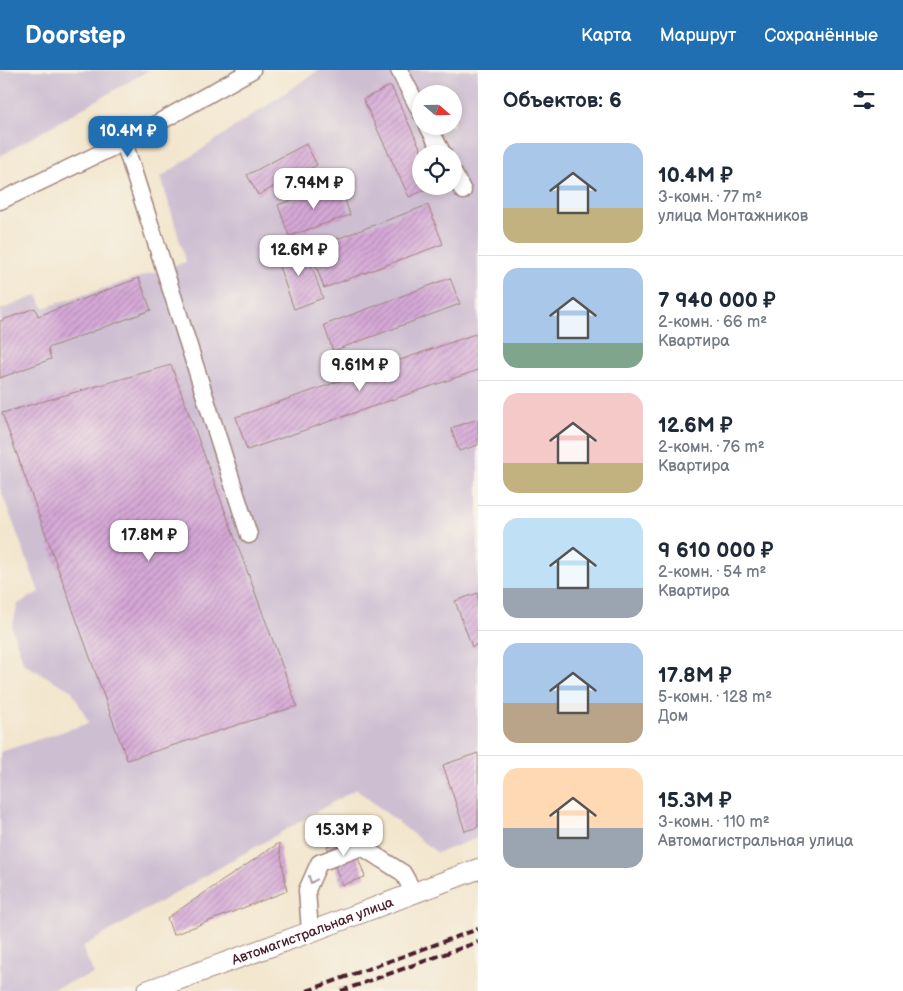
<!DOCTYPE html>
<html lang="ru">
<meta charset="utf-8">
<style>
body{margin:0;font-family:"Balsamiq Sans",sans-serif;background:#f2f2f3;color:#1f2937;height:100vh;display:flex;flex-direction:column;font-size:19px;white-space:nowrap}
*{box-sizing:border-box;margin:0}
p{font-size:16px;color:#747a83}
.icon{flex:none;width:28px;height:28px;fill:none;stroke:currentColor;stroke-width:2;stroke-linecap:round;stroke-linejoin:round}
.map{position:relative;flex:1;overflow:hidden}
.sheet{display:flex;flex-direction:column;background:#fff;width:425px}
.sheet>*{flex:none}
.needle{width:32px;rotate:110deg}
.tools{position:absolute;left:412px;top:15px;display:grid;gap:10px}
.tools a{display:grid;place-items:center;width:50px;height:50px;border-radius:50%;background:#fff;box-shadow:0 2px 8px #0003;font-size:25px}
.price{position:absolute;translate:-50% -42px;padding:0 11px;border-radius:10px;background:#fff;color:#222;font-size:16px;line-height:32px;filter:drop-shadow(0 1px 2px #0008)}
.price::after{content:'';position:absolute;left:50%;top:30px;width:15px;height:11px;margin-left:-8px;background:inherit;clip-path:polygon(0 0,100% 0,50% 100%)}
.price.on{background:#1f6fb2;color:#fff}
ul{padding:0;list-style:none}
li{display:flex;align-items:center;gap:15px;height:125px;padding:0 25px}
li+li{border-top:1px solid #e0e1e3}
li span{display:grid;place-items:center;flex:none;width:140px;height:100px;border-radius:15px;color:#555}
li>.icon{margin-inline-start:auto}
span .icon{width:60px;height:60px;fill:#fffc;stroke-width:1}
li b{font-size:21px}
h2{display:flex;justify-content:space-between;align-items:center;height:60px;padding:0 25px;font-size:21px}
header{display:flex;align-items:center;gap:30px;box-sizing:border-box;height:70px;padding:0 25px;background:#1f6fb2;color:#fff}
header strong{font-size:24px}
nav{display:flex;gap:28px;margin-inline-start:auto;font-size:18px}
main{display:flex;flex:1;min-height:0}
.map>svg:first-child{display:block}
.industrial{fill:#cebed2;fill-rule:evenodd}
.building{fill:url(#building-hatch)}
.lines{fill:none;stroke-linecap:round;stroke-linejoin:round}
.minor-casing{stroke:#9e827c;stroke-width:19}
.major-casing{stroke:#9e827c;stroke-width:22}
.minor{stroke:#fff;stroke-width:16}
.major{stroke:#fff;stroke-width:20}
.rail{stroke:#4a1f2b;stroke-width:4;stroke-dasharray:8 4;stroke-linecap:butt}
.oneway{stroke:#ae9aa0}
.labels{text-anchor:middle;dominant-baseline:central;stroke-width:4.5;stroke-linejoin:round;paint-order:stroke}
.street-label{font-size:14px;fill:#4a1f2b;stroke:#f7f3e8}
</style>
<header>
<strong>Doorstep</strong>
<nav><a>Карта</a><a>Маршрут</a><a>Сохранённые</a></nav>
</header>
<main>
<div class="map">
<svg width="478" height="921" viewBox="0 0 478 921">
<defs>
<pattern id="building-hatch" width="6" height="6" patternUnits="userSpaceOnUse" patternTransform="scale(1.25)"><rect width="6" height="6" fill="#d5a9d7"/><path d="M-1 1l2-2M0 6l6-6M5 7l2-2" fill="none" stroke="#af89af"/></pattern>
</defs>
<rect width="100%" height="100%" fill="#f7f3e8"/>
<filter id="ink" filterUnits="userSpaceOnUse"><feTurbulence type="fractalNoise" baseFrequency=".02" numOctaves="2"/><feDisplacementMap in="SourceGraphic" scale="10" xChannelSelector="R" yChannelSelector="G"/><feConvolveMatrix kernelMatrix="1 2 1 2 8 2 1 2 1" color-interpolation-filters="sRGB"/></filter>
<filter id="wash" filterUnits="userSpaceOnUse"><feTurbulence type="fractalNoise" baseFrequency=".0096" numOctaves="4" result="noise"/><feDisplacementMap in="SourceGraphic" scale="20" xChannelSelector="R" yChannelSelector="G"/><feGaussianBlur stdDeviation="1.12" result="paint"/><feColorMatrix in="noise" values="0 0 0 0 0 0 0 0 0 0 0 0 0 0 0 0 0 1.4 0 .05"/><feComposite in="paint" operator="in"/></filter>
<g filter="url(#wash)">
<rect width="100%" height="100%" fill="#f3e6ce"/>
<g class="industrial">
<path d="M0 0H149L0 86Z"/>
<path d="M319 0H478V768L437 783 356 719 82 877 94 904 45 921H0V682L89 653 72 621 24 594 12 558 18 534 39 522 0 418V240L38 225 43 238 186 192 161 107ZM421 24H454V56H421ZM421 84H454V116H421Z"/>
</g>
<g id="blocks">
<g class="building">
<path d="M391 16 423 84H421V116H433L409 127 363 29Z"/>
<path d="M306 74 317 95 258 125 247 105Z"/>
<path d="M340 114 350 145 289 166 278 135Z"/>
<path d="M428 135 443 174 324 218 310 179Z"/>
<path d="M304 175 323 228 294 239 275 185Z"/>
<path d="M139 208 151 240 48 278 51 289 0 308V251L35 238 38 246Z"/>
<path d="M450 208 460 234 333 281 324 255Z"/>
<path d="M478 263V300L247 380 236 347Z"/>
<path d="M171 295 297 636 127 690 2 343Z"/>
<path d="M478 349V375L459 381 451 358Z"/>
<path d="M478 523V574L472 577 455 531Z"/>
<path d="M478 683V757L465 761 443 695Z"/>
<path d="M342 757 346 769 351 768 365 807 342 815 327 776 338 772 329 774 326 762Z"/>
<path d="M279 773 287 821 173 865 167 848Z"/>
</g>
</g>
</g>
<g filter="url(#ink)">
<use href="#blocks" fill-opacity="0" stroke="#9e827c" stroke-width="1"/>
<g class="lines">
<g class="minor-casing">
<g id="minor">
<path d="M399 0 421 43"/>
<path d="M428 56 443 84"/>
<path d="M124 72 249 465"/>
<path d="M454 104 463 121"/>
<path d="M0 131 124 72 252 0"/>
<path d="M310 862 307 820 319 793 362 777 403 803 414 823"/>
</g>
</g>
<g class="major-casing">
<g id="major">
<path id="s1" d="M147 921 310 862 478 799"/>
</g>
</g>
<use href="#minor" class="minor"/>
<use href="#major" class="major"/>
<g class="rail">
<path d="M307 921 478 859"/>
<path d="M341 921 478 872"/>
</g>
</g>
<defs><path id="oneway-chevron" d="M-2-3.5L2.5 0L-2 3.5" fill="none" stroke-width="1.6" stroke-linecap="round" stroke-linejoin="round" transform="scale(1.25)"/></defs>
<use class="oneway" href="#oneway-chevron" transform="translate(312 810) rotate(113)"/>
</g>
<g class="labels">
<g class="street-label">
<text stroke="none"><textPath href="#s1" startOffset="176">Автомагистральная улица</textPath></text>
</g>
</g>
</svg>
<div class="tools">
<a><svg class="needle" viewBox="-14 -14 28 28"><path d="M0-13l5 13h-10z" fill="#e53935"/><path d="M0 13l5-13h-10z" fill="#747a83"/></svg></a>
<a><svg class="icon" aria-label="locate" viewBox="0 0 24 24"><circle cx="12" cy="12" r="6"/><path d="M12 2v4M12 18v4M2 12h4M18 12h4"/></svg></a>
</div>
<b class="price on" style="left:128px;top:88px">10.4M ₽</b>
<b class="price" style="left:314px;top:140px">7.94M ₽</b>
<b class="price" style="left:299px;top:207px">12.6M ₽</b>
<b class="price" style="left:360px;top:322px">9.61M ₽</b>
<b class="price" style="left:149px;top:492px">17.8M ₽</b>
<b class="price" style="left:344px;top:787px">15.3M ₽</b>
</div>
<section class="sheet">
<h2>Объектов: 6<svg class="icon" aria-label="filters" viewBox="0 0 24 24"><path d="M4 7h16M4 17h16"/><circle cx="9" cy="7" r="2"/><circle cx="15" cy="17" r="2"/></svg></h2>
<ul>
<li><span style="background:linear-gradient(#a9c7e8 65%,#c2b280 0)"><svg class="icon" aria-label="home" viewBox="0 0 24 24"><path d="M3 11l9-7 9 7M6 9v11h12V9"/></svg></span><div><b>10.4M ₽</b><p>3-комн. · 77 m²</p><p>улица Монтажников</p></div></li>
<li><span style="background:linear-gradient(#a9c7e8 75%,#7fa58c 0)"><svg class="icon" aria-label="home" viewBox="0 0 24 24"><path d="M3 11l9-7 9 7M6 9v11h12V9"/></svg></span><div><b>7 940 000 ₽</b><p>2-комн. · 66 m²</p><p>Квартира</p></div></li>
<li><span style="background:linear-gradient(#f6c9c9 70%,#c2b280 0)"><svg class="icon" aria-label="home" viewBox="0 0 24 24"><path d="M3 11l9-7 9 7M6 9v11h12V9"/></svg></span><div><b>12.6M ₽</b><p>2-комн. · 76 m²</p><p>Квартира</p></div></li>
<li><span style="background:linear-gradient(#bfe0f5 70%,#9aa5b1 0)"><svg class="icon" aria-label="home" viewBox="0 0 24 24"><path d="M3 11l9-7 9 7M6 9v11h12V9"/></svg></span><div><b>9 610 000 ₽</b><p>2-комн. · 54 m²</p><p>Квартира</p></div></li>
<li><span style="background:linear-gradient(#a9c7e8 60%,#b9a48a 0)"><svg class="icon" aria-label="home" viewBox="0 0 24 24"><path d="M3 11l9-7 9 7M6 9v11h12V9"/></svg></span><div><b>17.8M ₽</b><p>5-комн. · 128 m²</p><p>Дом</p></div></li>
<li><span style="background:linear-gradient(#ffd9b3 60%,#9aa5b1 0)"><svg class="icon" aria-label="home" viewBox="0 0 24 24"><path d="M3 11l9-7 9 7M6 9v11h12V9"/></svg></span><div><b>15.3M ₽</b><p>3-комн. · 110 m²</p><p>Автомагистральная улица</p></div></li>
</ul>
</section>
</main>
